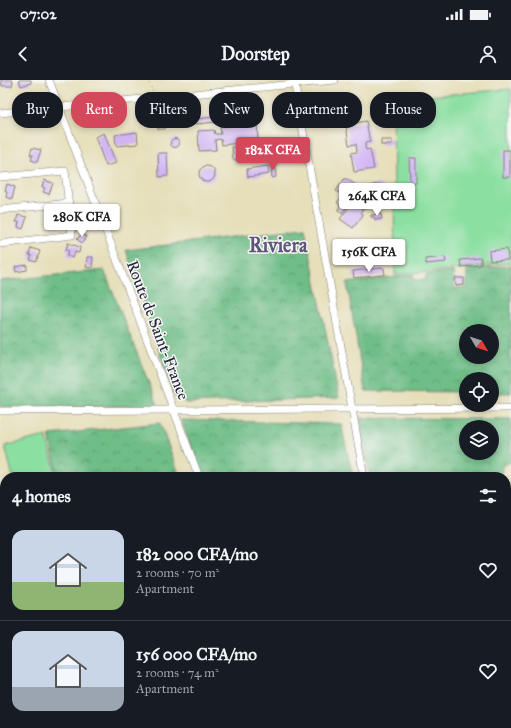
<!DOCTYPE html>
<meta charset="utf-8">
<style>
body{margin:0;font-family:"IM FELL Great Primer",serif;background:#242831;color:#f1f3f6;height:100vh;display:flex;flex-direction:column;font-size:15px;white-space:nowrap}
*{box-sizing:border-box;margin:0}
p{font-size:13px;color:#9ea1a6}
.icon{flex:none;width:22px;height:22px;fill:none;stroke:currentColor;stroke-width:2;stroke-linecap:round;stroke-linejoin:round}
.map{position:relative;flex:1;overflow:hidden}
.details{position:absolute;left:0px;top:392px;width:511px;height:256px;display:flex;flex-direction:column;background:#171b24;border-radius:16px 16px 0 0;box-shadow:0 2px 6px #0003}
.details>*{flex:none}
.guide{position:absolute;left:12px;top:12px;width:487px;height:36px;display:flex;gap:8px}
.needle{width:26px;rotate:129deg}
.controls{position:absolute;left:459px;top:244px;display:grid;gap:8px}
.controls a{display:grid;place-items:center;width:40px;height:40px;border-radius:50%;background:#171b24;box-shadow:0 2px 6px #0003;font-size:20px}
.price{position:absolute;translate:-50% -34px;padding:0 9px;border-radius:4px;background:#fff;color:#222;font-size:13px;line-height:26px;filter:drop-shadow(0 1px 2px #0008)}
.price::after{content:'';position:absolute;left:50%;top:24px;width:12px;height:9px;margin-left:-6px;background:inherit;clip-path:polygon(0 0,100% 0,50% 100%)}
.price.active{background:#d1495b;color:#fff}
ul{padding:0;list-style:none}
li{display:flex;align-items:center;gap:12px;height:100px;padding:0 12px}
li+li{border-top:1px solid #363941}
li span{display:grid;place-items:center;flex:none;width:112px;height:80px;border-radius:12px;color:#555}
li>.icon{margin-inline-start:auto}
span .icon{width:48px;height:48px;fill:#fffc;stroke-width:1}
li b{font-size:17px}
h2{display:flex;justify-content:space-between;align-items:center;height:48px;padding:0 12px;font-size:17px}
.chip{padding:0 14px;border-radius:16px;background:#171b24;box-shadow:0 2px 6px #0003;font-size:14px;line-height:36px}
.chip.active{background:#d1495b;color:#fff}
.status{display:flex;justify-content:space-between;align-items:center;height:28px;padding:0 20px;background:#171b24;direction:ltr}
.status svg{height:11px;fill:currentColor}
header{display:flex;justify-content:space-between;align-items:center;height:52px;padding:0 12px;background:#171b24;font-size:18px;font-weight:800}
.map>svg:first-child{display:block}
.green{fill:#8bdfa1;stroke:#56806e}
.forest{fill:url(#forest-crowns);stroke:#497061;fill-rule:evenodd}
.building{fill:#d1b2f4}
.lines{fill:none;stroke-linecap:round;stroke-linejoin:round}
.minor-casing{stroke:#84807a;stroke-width:8}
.highway-casing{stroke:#84807a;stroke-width:12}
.path{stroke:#84807a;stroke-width:1;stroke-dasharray:1 3;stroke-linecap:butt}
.minor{stroke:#fff;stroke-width:7}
.highway{stroke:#fff;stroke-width:11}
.labels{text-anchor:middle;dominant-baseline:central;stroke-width:3;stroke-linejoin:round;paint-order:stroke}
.street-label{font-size:16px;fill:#22223b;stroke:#f6f6f2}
.district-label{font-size:20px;font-weight:bold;fill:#5f547c;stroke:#f6f6f2}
</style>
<div class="status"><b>07:02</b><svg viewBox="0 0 49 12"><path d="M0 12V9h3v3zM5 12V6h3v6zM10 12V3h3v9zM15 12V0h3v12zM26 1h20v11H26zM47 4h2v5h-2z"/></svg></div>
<header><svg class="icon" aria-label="back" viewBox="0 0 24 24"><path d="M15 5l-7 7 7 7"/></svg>Doorstep<svg class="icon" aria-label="person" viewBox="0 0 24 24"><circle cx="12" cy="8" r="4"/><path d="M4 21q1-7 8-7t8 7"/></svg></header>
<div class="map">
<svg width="511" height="648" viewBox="0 0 511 648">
<defs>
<pattern id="forest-crowns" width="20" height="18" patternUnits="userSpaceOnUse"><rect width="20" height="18" fill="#70be87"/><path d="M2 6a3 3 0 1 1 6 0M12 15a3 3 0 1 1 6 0" fill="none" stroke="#5c9a70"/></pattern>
</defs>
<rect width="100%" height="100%" fill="#f6f6f2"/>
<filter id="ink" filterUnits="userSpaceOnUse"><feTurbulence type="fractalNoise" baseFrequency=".025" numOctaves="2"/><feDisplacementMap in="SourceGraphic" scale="8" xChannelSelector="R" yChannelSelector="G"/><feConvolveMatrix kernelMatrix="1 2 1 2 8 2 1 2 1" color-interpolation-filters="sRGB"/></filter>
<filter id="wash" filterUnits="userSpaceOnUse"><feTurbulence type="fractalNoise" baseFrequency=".012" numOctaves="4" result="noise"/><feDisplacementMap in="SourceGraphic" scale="16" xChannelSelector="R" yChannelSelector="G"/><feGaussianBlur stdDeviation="0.9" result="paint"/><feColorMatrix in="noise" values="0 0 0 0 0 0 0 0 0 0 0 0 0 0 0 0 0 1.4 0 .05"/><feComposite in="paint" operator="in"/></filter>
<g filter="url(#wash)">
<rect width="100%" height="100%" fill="#e6dfba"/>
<g class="green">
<path d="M511 9V183L395 195 393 19Z"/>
<path d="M46 356 57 397H13L5 366Z"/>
<path d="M27 643H70L58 648H29Z"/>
</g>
<g class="forest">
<path d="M305 148 339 318 186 323 174 316 126 170Z"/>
<path d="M511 186V313H492V299H466V312L365 311 347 203 413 195 415 200 426 199V194L453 191 454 208 467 207V189ZM466 251H492V277H466Z"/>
<path d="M104 190 158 326 0 327V201Z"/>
<path d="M360 338 511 339V382L502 386 501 397H370ZM466 347H492V373H466Z"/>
<path d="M181 340 341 344 353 397H202Z"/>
<path d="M160 343 180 397H58L49 355Z"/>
<path d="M506 420 511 421V513H506Z"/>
<path d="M506 573H511V648H294L293 643H506Z"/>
<path d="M5 624V643H27L29 648H0V627Z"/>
<path d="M70 643H145V648H58Z"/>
</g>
<g id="blocks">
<g class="building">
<path d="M1 0H13L12 6H2Z"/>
<path d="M19 0H31V3L21 6Z"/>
<path d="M217 37 218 42 195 44 194 39Z"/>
<path d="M366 41 370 62 365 63V67L366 70 370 69 374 89 354 92 351 73 357 72 356 64 349 65 346 45Z"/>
<path d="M157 43H164L165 49H158Z"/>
<path d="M257 43 258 61 222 65 221 59 215 60 216 70 199 71 198 51 214 50 215 54H221L220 47Z"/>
<path d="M137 52 138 64 116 66 115 55Z"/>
<path d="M104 53 116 83 106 86 95 57Z"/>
<circle cx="175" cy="63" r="4.5"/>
<rect x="381" y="60" width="11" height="5"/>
<path d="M257 66 258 79 233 80 232 67Z"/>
<path d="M32 68 41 70 37 82 31 80 33 75H30Z"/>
<rect x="503" y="70" width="7" height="27"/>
<path d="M158 73H167L168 96 159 97Z"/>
<path d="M409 78H416V103H410Z"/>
<path d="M271 84H275L276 97 272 98Z"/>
<circle cx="207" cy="94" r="8"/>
<path d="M268 86 269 94 248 97 247 89Z"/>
<path d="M344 99H347L357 106 358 110 364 109 368 128 362 129 361 132 363 135 353 148 340 139 350 126 348 120 345 118 344 119 346 128 342 133 338 130 340 126 337 122 344 115 336 111Z"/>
<path d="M44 100 53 103 49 114 43 112 45 108 42 107Z"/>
<path d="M7 104 15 107 12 119 6 117 7 112 5 111Z"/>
<path d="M379 104 384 107V119H386V123L383 127 373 128 369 106Z"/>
<path d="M56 131 65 135 60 147 54 145 56 139 53 138Z"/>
<path d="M381 134 382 139 375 140 374 137H371V135Z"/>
<path d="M18 135 27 137 23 149 18 147 19 142H16Z"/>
<path d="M82 154 87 157 82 163 77 159Z"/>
<path d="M68 163 80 167 79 173 75 172 73 178 67 176 69 171 66 170Z"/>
<path d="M31 168 40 171 36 182 30 180 32 176 29 175Z"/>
<path d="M507 169 508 180 490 181 489 171Z"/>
<path d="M87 177H93L92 188 86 187Z"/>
<path d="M445 177 446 182 426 184 425 179Z"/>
<path d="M481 178V185L461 187 460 180Z"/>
<path d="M27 185V190L16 192 15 187Z"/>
<path d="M384 188 385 195 354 198 353 191Z"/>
<path d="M455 198H464V205L456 206Z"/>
</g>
</g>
</g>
<g filter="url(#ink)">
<use href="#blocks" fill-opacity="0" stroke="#84807a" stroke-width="1"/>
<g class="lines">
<g class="minor-casing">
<g id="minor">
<path d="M49 0 199 397"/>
<path d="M294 0 364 397"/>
<path d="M0 33 335 0"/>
<path d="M0 97 65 91 72 155 0 164"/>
<path d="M0 130 69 123"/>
<path d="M0 331 511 328"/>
<path d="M0 434 5 447"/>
<path d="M506 567H511"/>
<path d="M0 618 5 613"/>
<path d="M150 643V648"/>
<path d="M185 643 186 648"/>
<path d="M239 643 240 648"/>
<path d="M262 643 263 648"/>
<path d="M288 643 290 648"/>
</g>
</g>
<g class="highway-casing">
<g id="highway">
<path d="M506 524H511"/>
<path d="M0 566 5 562"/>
</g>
</g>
<path class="path" d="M147 0 153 11"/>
<use href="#minor" class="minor"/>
<use href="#highway" class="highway"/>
</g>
</g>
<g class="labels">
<g class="street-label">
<text transform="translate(158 250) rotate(69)">Route de Saint-France</text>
</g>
<g class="district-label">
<text x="278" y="165">Riviera</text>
</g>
</g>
</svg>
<div class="controls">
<a><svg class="needle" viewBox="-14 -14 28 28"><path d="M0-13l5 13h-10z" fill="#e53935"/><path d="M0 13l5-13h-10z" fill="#9ea1a6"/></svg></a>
<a><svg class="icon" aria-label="locate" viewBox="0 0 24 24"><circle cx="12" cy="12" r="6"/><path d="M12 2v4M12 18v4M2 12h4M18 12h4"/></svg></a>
<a><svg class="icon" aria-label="layers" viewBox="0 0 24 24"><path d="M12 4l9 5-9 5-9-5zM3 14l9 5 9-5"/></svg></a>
</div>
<b class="price active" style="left:273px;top:91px">182K CFA</b>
<b class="price" style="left:377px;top:137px">264K CFA</b>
<b class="price" style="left:82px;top:158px">280K CFA</b>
<b class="price" style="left:369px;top:193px">156K CFA</b>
<div class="guide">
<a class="chip">Buy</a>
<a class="chip active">Rent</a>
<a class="chip">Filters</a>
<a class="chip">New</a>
<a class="chip">Apartment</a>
<a class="chip">House</a>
</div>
<section class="details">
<h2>4 homes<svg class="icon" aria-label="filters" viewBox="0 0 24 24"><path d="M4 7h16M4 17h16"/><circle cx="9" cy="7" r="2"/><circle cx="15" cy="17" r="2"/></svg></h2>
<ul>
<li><span style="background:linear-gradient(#c9d6e8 65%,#8fb573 0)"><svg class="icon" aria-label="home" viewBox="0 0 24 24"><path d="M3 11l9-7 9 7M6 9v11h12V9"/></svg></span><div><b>182 000 CFA/mo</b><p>2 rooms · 70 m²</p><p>Apartment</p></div><svg class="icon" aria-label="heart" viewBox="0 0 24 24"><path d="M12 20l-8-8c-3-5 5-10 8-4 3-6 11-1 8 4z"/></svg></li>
<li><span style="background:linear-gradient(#c9d6e8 70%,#9aa5b1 0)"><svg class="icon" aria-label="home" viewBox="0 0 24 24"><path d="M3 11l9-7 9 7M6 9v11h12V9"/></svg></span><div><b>156 000 CFA/mo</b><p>2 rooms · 74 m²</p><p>Apartment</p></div><svg class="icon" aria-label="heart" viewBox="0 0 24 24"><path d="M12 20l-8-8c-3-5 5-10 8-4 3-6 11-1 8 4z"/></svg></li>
</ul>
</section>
</div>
